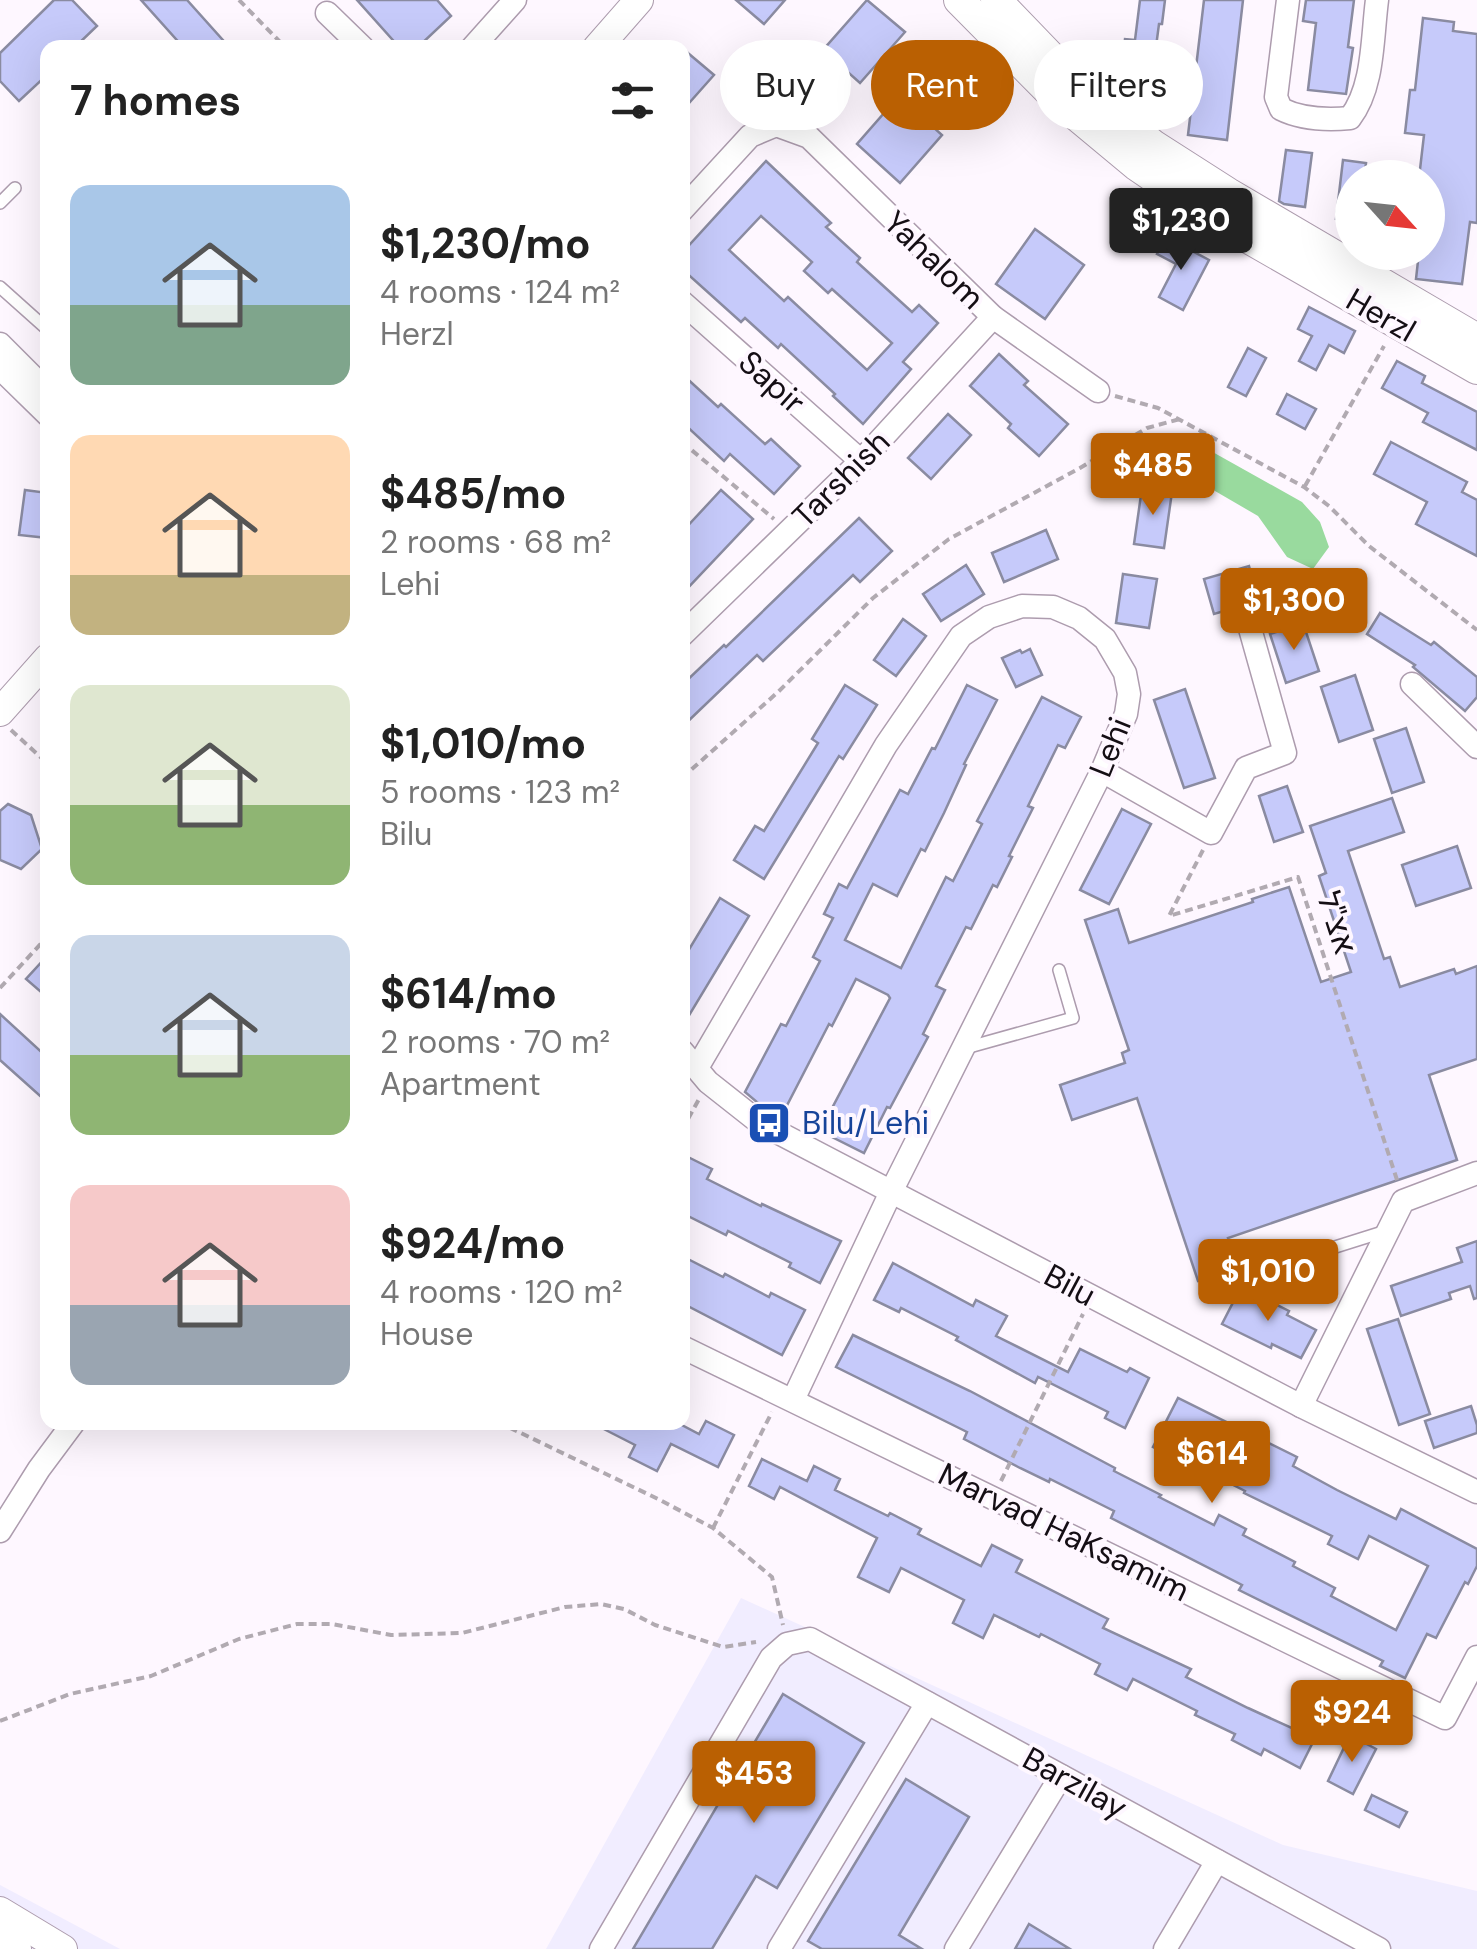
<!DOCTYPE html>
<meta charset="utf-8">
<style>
body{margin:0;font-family:"DM Sans",Heebo,sans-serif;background:#f2f2f2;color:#222;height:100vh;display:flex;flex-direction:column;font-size:38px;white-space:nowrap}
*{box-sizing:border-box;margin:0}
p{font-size:32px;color:#767676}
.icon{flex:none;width:55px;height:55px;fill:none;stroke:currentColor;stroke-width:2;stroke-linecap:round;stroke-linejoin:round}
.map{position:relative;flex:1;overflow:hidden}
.side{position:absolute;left:40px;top:40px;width:650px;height:1390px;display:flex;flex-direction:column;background:#fff;border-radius:20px;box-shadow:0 10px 40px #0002}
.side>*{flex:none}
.guide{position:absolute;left:720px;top:40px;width:605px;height:90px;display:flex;gap:20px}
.needle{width:65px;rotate:117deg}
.fabs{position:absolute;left:1335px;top:160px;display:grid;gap:20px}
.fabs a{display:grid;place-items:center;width:110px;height:110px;border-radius:50%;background:#fff;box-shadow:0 10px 40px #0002;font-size:50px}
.price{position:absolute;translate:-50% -85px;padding:0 22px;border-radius:10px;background:#ba6002;color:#fff;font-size:32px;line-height:65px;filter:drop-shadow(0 2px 5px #0008)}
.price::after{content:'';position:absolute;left:50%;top:60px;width:30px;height:22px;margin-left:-15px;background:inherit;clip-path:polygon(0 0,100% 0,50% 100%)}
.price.active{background:#222;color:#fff}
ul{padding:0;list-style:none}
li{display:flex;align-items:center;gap:30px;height:250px;padding:0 30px}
li span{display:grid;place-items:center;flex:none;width:280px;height:200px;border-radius:20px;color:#555}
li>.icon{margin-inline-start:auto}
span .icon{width:120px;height:120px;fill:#fffc;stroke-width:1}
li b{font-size:42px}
h2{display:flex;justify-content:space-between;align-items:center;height:120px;padding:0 30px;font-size:42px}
.chip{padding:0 35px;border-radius:45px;background:#fff;box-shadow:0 10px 40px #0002;font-size:35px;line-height:90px}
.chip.active{background:#ba6002;color:#fff}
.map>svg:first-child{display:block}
.industrial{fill:#f1edff}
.green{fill:#99da9e}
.building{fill:#c6cafa;stroke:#8a8ba1;stroke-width:2.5;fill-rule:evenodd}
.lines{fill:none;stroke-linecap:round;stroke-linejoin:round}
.service-casing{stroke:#ad9cae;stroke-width:14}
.minor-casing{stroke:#ad9cae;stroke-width:25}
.tertiary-casing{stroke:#ad9cae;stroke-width:30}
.secondary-casing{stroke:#ad9cae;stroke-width:32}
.path{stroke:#b1aab1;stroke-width:4;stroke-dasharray:8 5;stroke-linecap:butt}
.service{stroke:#fff;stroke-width:11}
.minor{stroke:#fff;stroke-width:22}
.tertiary{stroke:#fff;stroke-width:28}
.secondary{stroke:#fff;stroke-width:30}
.labels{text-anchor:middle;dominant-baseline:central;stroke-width:8;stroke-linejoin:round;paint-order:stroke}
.street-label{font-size:32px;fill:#140e14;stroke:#fef7ff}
.transit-label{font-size:32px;fill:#164399;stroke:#fef7ff;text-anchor:start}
</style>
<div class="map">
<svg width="1477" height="1949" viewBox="0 0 1477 1949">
<rect width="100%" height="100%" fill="#fef7ff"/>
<g class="industrial">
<path d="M741 1598 1283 1845 1477 1891V1949H546Z"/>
<path d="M0 1885 120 1949H0Z"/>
</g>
<path class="green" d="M1193 441 1302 502 1320 522 1329 547 1313 569 1287 557 1258 516 1203 484Z"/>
<g class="building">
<path d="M54 0H72L97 26 74 48H48V74L19 101 0 81V53Z"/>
<path d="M141 0H187L230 48H184Z"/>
<path d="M357 0H437L451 16 417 48H400Z"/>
<path d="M736 0H785L764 24Z"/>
<path d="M867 0 905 32 860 83 823 50Z"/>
<path d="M1140 0H1165L1162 24H1159L1152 77 1121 73 1125 39 1135 40Z"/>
<path d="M1204 0H1243L1227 140 1188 135Z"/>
<path d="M1306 0H1354L1348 47 1353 48 1346 94 1308 90 1316 23 1303 21Z"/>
<path d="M1423 18 1454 22 1453 31 1477 34V223L1470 222 1462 284 1416 279 1419 252H1428V178H1419L1424 135 1405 133 1410 90H1415Z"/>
<path d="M682 48 714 75 682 111Z"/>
<path d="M899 96 942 135 900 183 857 144Z"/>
<path d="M1286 150 1312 153 1305 207 1284 204 1279 201Z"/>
<path d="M1343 160 1366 163 1364 178H1352V221L1336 219Z"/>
<path d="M766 161 831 223 826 227 860 258 857 262 912 312 919 305 938 323 903 362 911 369 863 424 833 396 835 394 781 344 778 348 745 318 741 322 682 269V253ZM761 216 812 262 804 271 828 293 832 289 892 343 867 370 788 297 784 301 729 250Z"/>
<path d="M1035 229 1084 265 1045 319 996 284Z"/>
<path d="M1166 237 1209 260 1183 310 1159 297 1176 264 1157 254Z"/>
<path d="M1309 307 1355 331 1344 353 1329 345 1316 370 1299 361 1312 336 1298 329Z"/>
<path d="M1248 348 1266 358 1246 396 1228 387Z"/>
<path d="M999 354 1028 381 1024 385 1068 424 1039 456 1008 428 1011 424 970 386Z"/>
<path d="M1397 361 1425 376 1422 383 1477 412V450L1423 422 1428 413 1382 388Z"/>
<path d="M682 374 718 407 721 404 765 444 771 439 800 466 774 494 730 454 724 461 682 422Z"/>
<path d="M1287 394 1316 409 1305 429 1277 414Z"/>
<path d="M948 414 971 435 931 479 908 458Z"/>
<path d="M1391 442 1467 482 1462 492 1477 500V556L1416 524 1427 502 1374 474Z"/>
<path d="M1142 488 1172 492 1164 548 1134 544Z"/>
<path d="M25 490 48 493V538L19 535Z"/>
<path d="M721 490 753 519 682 594V532Z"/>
<path d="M859 518 892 551 860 582 853 575 763 661 757 655 682 727V685L724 645 726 647Z"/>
<path d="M1046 530 1058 559 1004 582 992 553Z"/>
<path d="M966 565 984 594 941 621 923 594Z"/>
<path d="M1249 566 1258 601 1214 614 1204 579Z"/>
<path d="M1123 574 1157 579 1149 628 1116 623Z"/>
<path d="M1380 613 1431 645 1434 642 1477 677V697L1465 711 1413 667 1415 665 1367 634Z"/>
<path d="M903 619 926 636 896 676 874 660Z"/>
<path d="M1303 623 1319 671 1286 683 1270 634Z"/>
<path d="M1030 649 1042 675 1016 687 1002 658 1020 650 1022 653Z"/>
<path d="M1355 675 1373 730 1339 742 1321 687Z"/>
<path d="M845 685 877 705 843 759 839 756 764 879 734 860 755 826 764 831 818 743 812 739Z"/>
<path d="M967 685 997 700 964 764 966 765 944 813 925 851 921 849 897 896 873 884 845 940 901 968 946 877 953 881 982 824 977 821 1042 697 1081 717 1065 748 1058 745 1028 806 1033 808 1009 856 1012 857 997 887 993 885 971 929 966 927 936 986 945 990 923 1034 928 1037 890 1108 887 1107 864 1153 820 1131 890 998 888 995 856 979 832 1026 829 1024 782 1115 758 1103 745 1092 781 1024 786 1026 820 961 813 957 833 918 824 914 839 884 847 888 900 790 908 794 932 748 935 749Z"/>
<path d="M1185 689 1215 778 1184 788 1154 700Z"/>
<path d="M1406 728 1424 782 1392 793 1374 739Z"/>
<path d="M1287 786 1303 832 1274 842 1259 796Z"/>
<path d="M1392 798 1404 832 1348 851 1384 959 1390 957 1400 987 1454 969 1456 974 1477 966V1059L1429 1075 1457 1160 1228 1238 1238 1268 1198 1281 1137 1098 1072 1120 1060 1085 1125 1063 1122 1053 1129 1050 1085 920 1118 909 1129 943 1253 902 1252 899 1289 887 1321 982 1351 972 1319 876 1326 873 1310 826Z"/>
<path d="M8 804 31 815 42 849 21 869 0 860V811Z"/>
<path d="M1122 809 1151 824 1109 904 1080 890Z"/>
<path d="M1457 846 1471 888 1416 906 1402 865Z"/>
<path d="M720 898 749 916 682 1027V961Z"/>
<path d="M48 955V998L26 979Z"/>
<path d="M0 1014 48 1058V1103L0 1060Z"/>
<path d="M688 1157 712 1169 707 1179 761 1206 762 1204 841 1241 820 1283 789 1267 791 1263 728 1231 726 1235 682 1213V1168Z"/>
<path d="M1477 1241V1298L1474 1299 1470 1286 1449 1293 1451 1299 1401 1316 1391 1286 1462 1262 1457 1248Z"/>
<path d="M682 1256 723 1277 725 1274 769 1297 771 1293 805 1310 782 1355 682 1303Z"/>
<path d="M893 1263 973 1306 976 1300 1007 1316 996 1336 1068 1372 1080 1349 1127 1372 1130 1368 1149 1378 1125 1428 1105 1418 1108 1412 1038 1377 1035 1383 956 1340 958 1337 901 1308 899 1312 874 1300Z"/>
<path d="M1241 1287 1289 1311 1287 1315 1316 1330 1301 1358 1272 1344 1271 1348 1222 1324Z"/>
<path d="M1398 1319 1430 1414 1399 1425 1367 1329Z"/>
<path d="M853 1335 970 1391 1115 1468 1114 1471 1161 1495 1159 1497 1214 1525 1219 1515 1246 1529 1243 1535 1295 1562 1293 1566 1335 1588 1331 1596 1396 1630 1428 1566 1369 1536 1358 1559 1328 1544 1332 1536 1244 1493 1245 1491 1176 1456 1175 1459 1153 1447 1178 1398 1297 1457 1293 1466 1337 1490 1396 1519 1401 1509 1477 1549V1566L1468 1584 1465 1582 1436 1638 1427 1634 1405 1678 1380 1666 1383 1661 1239 1590 1242 1585 1111 1518 1114 1511 1050 1479 1049 1482 1020 1468 964 1439 967 1432 836 1367Z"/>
<path d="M1471 1406 1477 1425V1433L1434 1448 1425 1421Z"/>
<path d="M706 1421 734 1435 718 1467 671 1444 657 1471 629 1457 635 1445 590 1422H676L699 1434Z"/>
<path d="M762 1459 807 1481 814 1466 840 1479 835 1490 888 1516 890 1513 921 1529 918 1534 981 1566 992 1545 1022 1560 1016 1572 1108 1619 1103 1628 1191 1669 1186 1677 1248 1708 1296 1730 1298 1727 1316 1736 1300 1768 1264 1749 1261 1755 1232 1740 1235 1734 1195 1715 1197 1711 1133 1679 1127 1690 1095 1674 1100 1664 1041 1634 1039 1637 994 1615 983 1638 953 1623 964 1600 901 1568 889 1592 858 1577 877 1538 780 1487 774 1499 749 1486Z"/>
<path d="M783 1694 864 1743 777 1888 756 1876 712 1949H633Z"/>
<path d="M1350 1735 1376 1749 1353 1794 1328 1781Z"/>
<path d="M906 1779 969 1817 899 1935 922 1949H822L808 1941Z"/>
<path d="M1372 1795 1407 1812 1399 1827 1365 1810Z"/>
<path d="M1029 1924 1070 1949H1015Z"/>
</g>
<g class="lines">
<g class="service-casing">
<g id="service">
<path d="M0 203 15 188"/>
<path d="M0 287 48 330"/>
<path d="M962 1049 1073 1018 1059 970"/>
<path d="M1313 1288 1332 1248 1386 1231"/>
</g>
</g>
<g class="minor-casing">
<g id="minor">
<path d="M1288 0 1276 97 1281 109C1301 119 1328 120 1350 118 1374 87 1372 38 1377 0"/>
<path d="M327 13 363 48"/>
<path d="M472 48 515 0"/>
<path d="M682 210 750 136 776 125 809 137 993 317 1098 391"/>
<path d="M682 302 861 461"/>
<path d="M0 344 48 392"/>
<path d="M0 368 48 415"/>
<path d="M682 635 861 461 993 317"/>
<path d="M1412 684 1477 747"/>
<path d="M1102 771 1211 833 1246 768 1285 753 1249 625"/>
<path d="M682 1051 708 1082 760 1123 1301 1406 1477 1492"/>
<path d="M697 1068 886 745 961 636 989 617 1022 606 1053 607 1079 618 1105 639 1125 673 1129 694 1126 714 1102 771 891 1192 793 1400"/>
<path d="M682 1347 1445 1718 1477 1657"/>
<path d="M1301 1406 1403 1201 1477 1173"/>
<path d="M0 1531 39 1469 74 1422"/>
<path d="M601 1949 771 1658 787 1644 810 1639 1379 1949"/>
<path d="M779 1949 927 1703"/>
<path d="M956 1949 1061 1776"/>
<path d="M1165 1949 1217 1861"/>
</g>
</g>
<g class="tertiary-casing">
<g id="tertiary">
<path d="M597 48 639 0"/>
<path d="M0 712 48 658"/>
<path d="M0 1911 63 1949"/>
<path d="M0 1939 17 1949"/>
</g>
</g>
<g class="secondary-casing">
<g id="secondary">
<path d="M959 0 1059 101 1136 165 1215 219 1477 369"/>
<path d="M996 0 1075 82 1153 145 1228 193 1477 339"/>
</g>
</g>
<g class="path">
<path d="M239 0 286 48"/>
<path d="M1115 396 1158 408 1304 487 1329 506 1369 546 1477 630"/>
<path d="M682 442 774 519"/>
<path d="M1305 486 1384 346"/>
<path d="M11 730 48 764"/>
<path d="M682 778 778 692 873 598 949 539 1080 468 1147 428 1180 419"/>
<path d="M1203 850 1169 916 1298 877 1398 1183"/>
<path d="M0 988 48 936"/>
<path d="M682 1130 699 1099"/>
<path d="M498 1422 658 1499 713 1528 772 1577 783 1625"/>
<path d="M1001 1481 1083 1314"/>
<path d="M713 1528 772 1412"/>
<path d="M0 1721 70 1694 151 1676 239 1639 297 1624H332L391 1635 462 1633 565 1607 601 1604 624 1609 655 1625 723 1647 756 1642"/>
</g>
<use href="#service" class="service"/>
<use href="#minor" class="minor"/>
<use href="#tertiary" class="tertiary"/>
<use href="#secondary" class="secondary"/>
</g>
<defs>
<g id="bus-square" transform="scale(2.25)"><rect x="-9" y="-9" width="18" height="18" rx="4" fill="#1a4fb4" stroke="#fef7ff"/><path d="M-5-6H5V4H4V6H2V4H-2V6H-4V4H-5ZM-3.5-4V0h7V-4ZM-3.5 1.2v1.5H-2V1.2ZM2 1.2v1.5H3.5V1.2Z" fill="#fff"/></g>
</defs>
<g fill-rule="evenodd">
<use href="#bus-square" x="769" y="1123"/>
</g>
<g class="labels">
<g class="street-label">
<text transform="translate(934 260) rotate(44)">Yahalom</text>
<text transform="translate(1381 315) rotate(30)">Herzl</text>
<text transform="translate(772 382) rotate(42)">Sapir</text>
<text transform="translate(841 479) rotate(-45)">Tarshish</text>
<text transform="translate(1110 747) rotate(-68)">Lehi</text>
<text transform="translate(1337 923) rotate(72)">אצ"ל</text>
<text transform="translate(1070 1285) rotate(28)">Bilu</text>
<text transform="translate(1064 1532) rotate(26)">Marvad HaKsamim</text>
<text transform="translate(1075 1783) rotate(29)">Barzilay</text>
</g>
<g class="transit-label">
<text x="802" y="1123">Bilu/Lehi</text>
</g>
</g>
</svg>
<div class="fabs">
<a><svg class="needle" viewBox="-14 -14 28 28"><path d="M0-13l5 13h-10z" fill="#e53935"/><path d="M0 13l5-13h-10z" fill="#767676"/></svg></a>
</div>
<b class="price active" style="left:1181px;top:273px">$1,230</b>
<b class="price" style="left:1153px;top:518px">$485</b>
<b class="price" style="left:1294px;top:653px">$1,300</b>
<b class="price" style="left:1268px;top:1324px">$1,010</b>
<b class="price" style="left:1212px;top:1506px">$614</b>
<b class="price" style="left:1352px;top:1765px">$924</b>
<b class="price" style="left:754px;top:1826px">$453</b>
<div class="guide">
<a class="chip">Buy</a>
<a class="chip active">Rent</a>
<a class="chip">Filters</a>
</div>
<section class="side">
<h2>7 homes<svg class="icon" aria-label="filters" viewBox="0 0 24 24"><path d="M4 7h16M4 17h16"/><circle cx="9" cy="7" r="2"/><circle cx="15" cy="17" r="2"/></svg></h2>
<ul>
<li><span style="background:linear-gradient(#a9c7e8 60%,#7fa58c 0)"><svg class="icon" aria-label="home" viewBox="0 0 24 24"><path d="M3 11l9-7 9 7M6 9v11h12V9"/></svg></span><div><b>$1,230/mo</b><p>4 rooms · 124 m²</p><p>Herzl</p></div></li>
<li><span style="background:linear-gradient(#ffd9b3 70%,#c2b280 0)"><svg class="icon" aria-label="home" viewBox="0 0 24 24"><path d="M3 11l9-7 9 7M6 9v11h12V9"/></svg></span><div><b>$485/mo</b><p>2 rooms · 68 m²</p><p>Lehi</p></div></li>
<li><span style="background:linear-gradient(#dfe7d0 60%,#8fb573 0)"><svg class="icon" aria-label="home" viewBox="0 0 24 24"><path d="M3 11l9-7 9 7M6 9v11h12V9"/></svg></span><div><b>$1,010/mo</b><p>5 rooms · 123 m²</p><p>Bilu</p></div></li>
<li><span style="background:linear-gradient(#c9d6e8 60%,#8fb573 0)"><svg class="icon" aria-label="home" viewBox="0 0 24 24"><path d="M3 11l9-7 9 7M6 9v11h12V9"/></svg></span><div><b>$614/mo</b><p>2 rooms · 70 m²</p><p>Apartment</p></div></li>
<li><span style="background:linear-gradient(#f6c9c9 60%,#9aa5b1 0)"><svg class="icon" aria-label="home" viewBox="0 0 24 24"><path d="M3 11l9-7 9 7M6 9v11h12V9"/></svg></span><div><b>$924/mo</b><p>4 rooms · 120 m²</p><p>House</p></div></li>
</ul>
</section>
</div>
